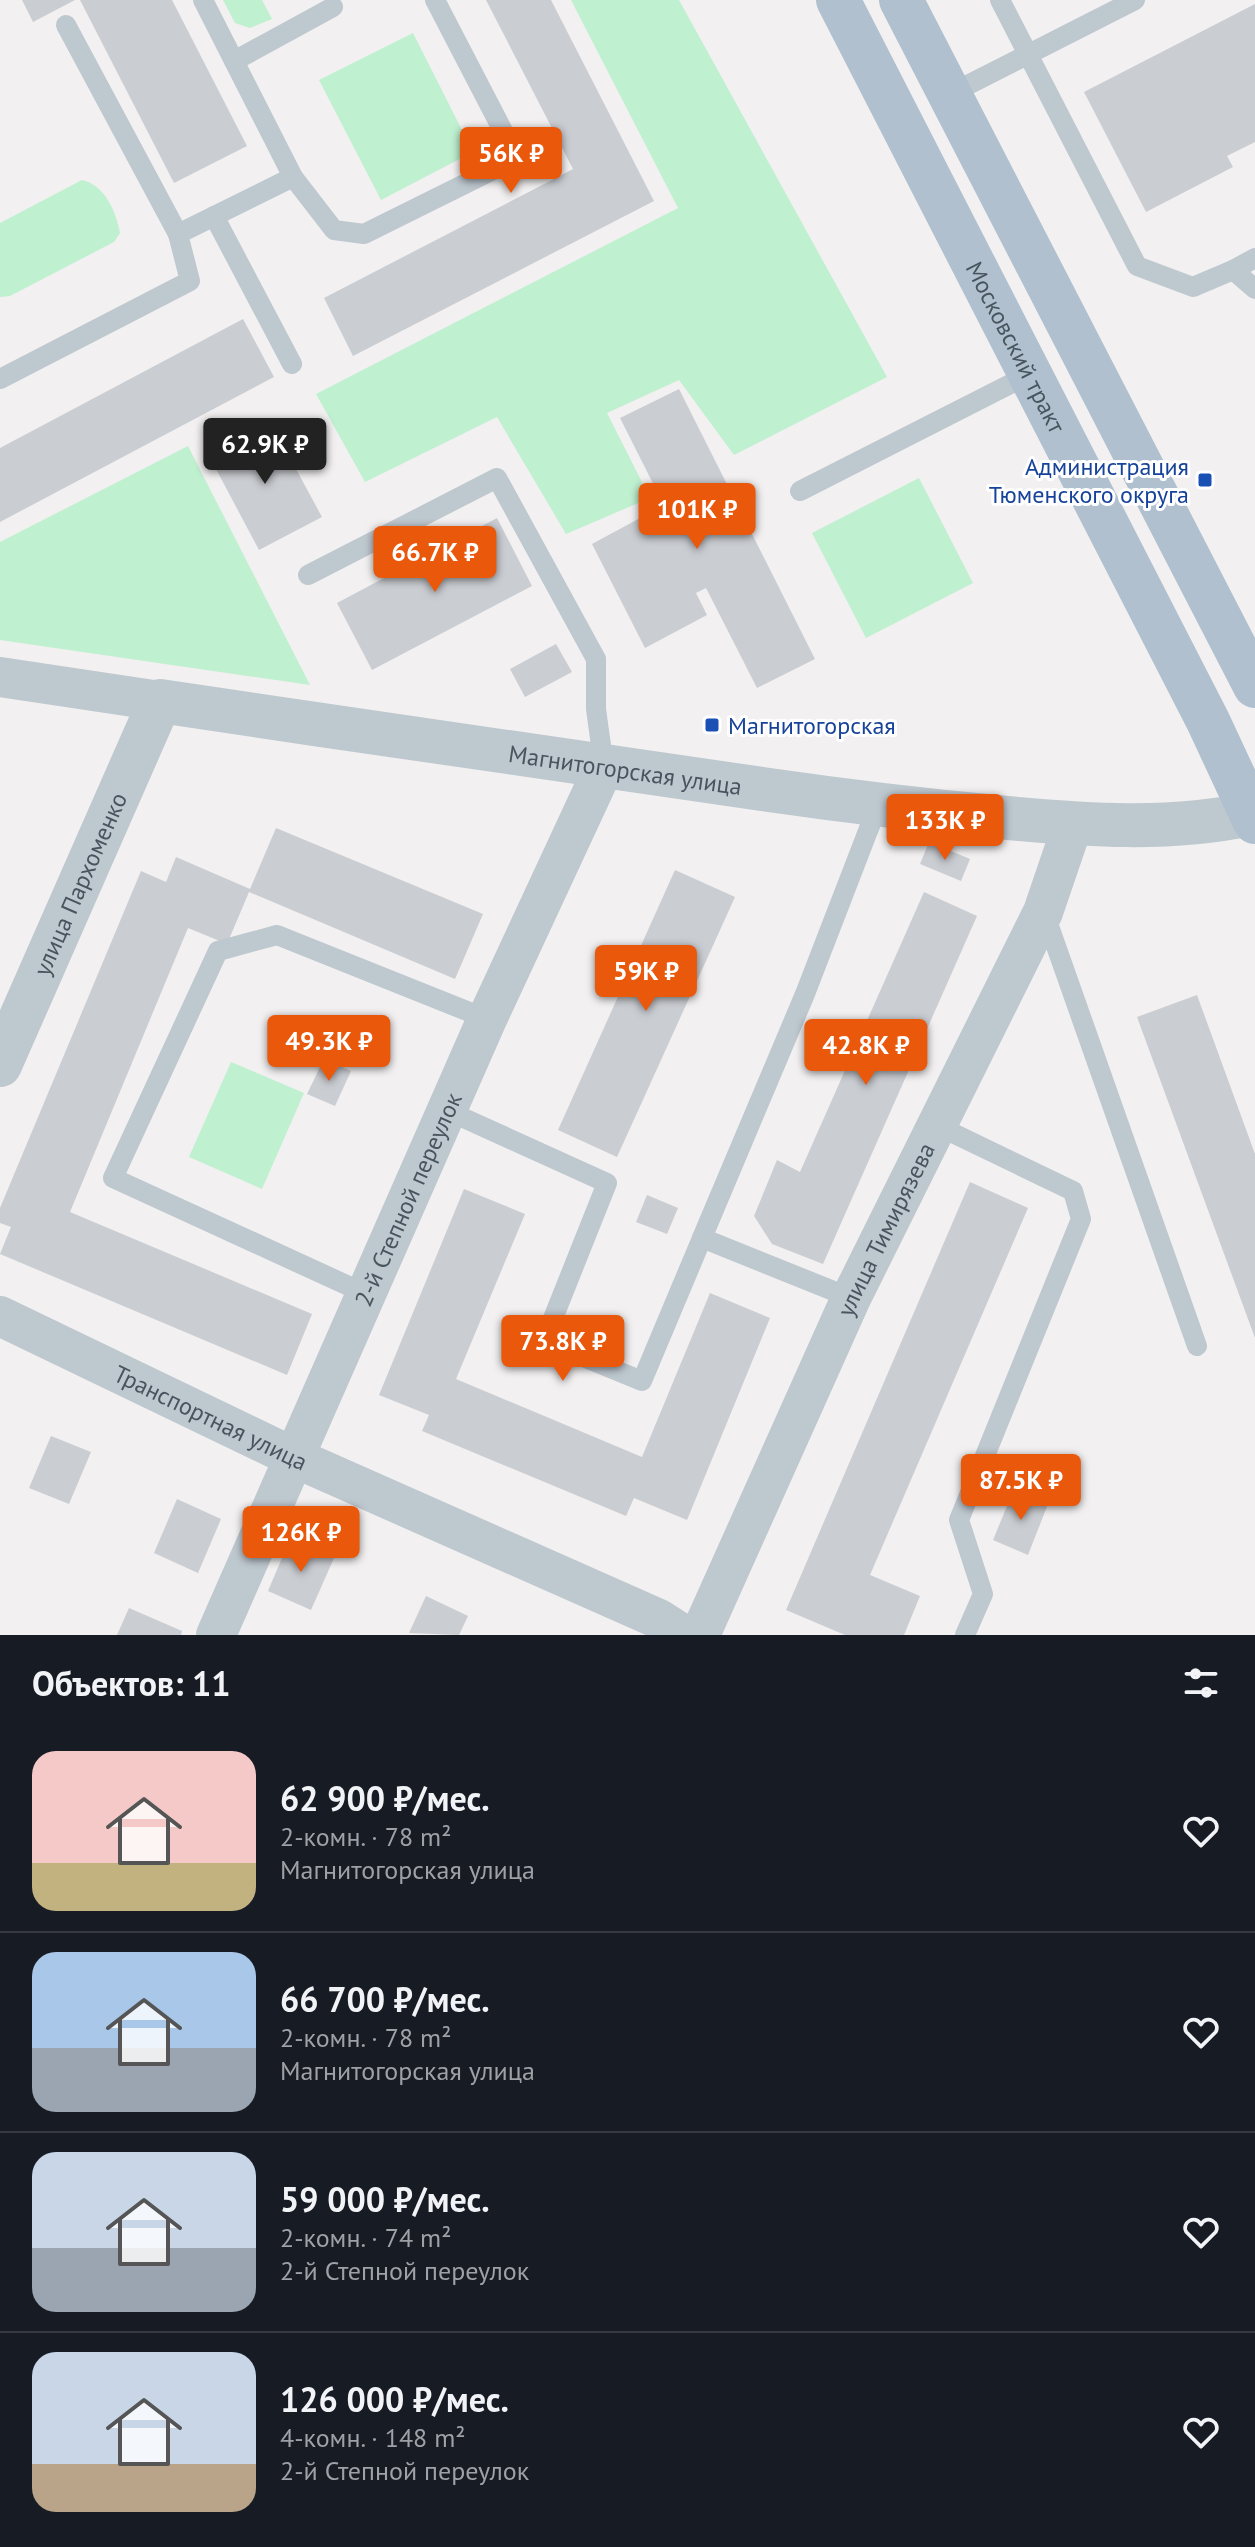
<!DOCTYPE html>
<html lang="ru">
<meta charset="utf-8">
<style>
body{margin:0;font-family:"PT Sans",sans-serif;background:#20242c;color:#f1f3f6;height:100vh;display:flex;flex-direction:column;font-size:30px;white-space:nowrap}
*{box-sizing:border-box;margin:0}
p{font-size:26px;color:#9ea1a6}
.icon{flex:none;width:44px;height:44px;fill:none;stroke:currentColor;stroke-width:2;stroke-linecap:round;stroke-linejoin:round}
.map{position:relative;height:1635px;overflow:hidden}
.details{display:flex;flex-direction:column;background:#171b24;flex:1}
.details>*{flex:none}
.price{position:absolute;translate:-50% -68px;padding:0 18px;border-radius:8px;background:#ea580c;color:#fff;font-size:26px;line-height:52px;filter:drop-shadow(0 2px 4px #0008)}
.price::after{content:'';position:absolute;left:50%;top:48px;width:24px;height:18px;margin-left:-12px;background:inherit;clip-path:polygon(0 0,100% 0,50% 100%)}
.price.current{background:#222;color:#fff}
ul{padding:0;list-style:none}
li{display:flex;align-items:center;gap:24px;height:200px;padding:0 32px}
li+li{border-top:2px solid #363941}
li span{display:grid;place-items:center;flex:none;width:224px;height:160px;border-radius:24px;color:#555}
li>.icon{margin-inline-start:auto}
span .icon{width:96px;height:96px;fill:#fffc;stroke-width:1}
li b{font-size:34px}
h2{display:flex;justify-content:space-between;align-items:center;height:96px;padding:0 32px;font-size:34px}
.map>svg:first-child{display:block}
.green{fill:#bff0d0}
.building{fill:#cacdd2}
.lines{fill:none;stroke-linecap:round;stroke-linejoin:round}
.service{stroke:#bec8cf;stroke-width:20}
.minor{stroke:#bec8cf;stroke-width:40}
.tertiary{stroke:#bec8cf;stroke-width:44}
.primary{stroke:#b0c0cf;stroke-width:44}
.transit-dot{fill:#1a4fb4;stroke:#fff;stroke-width:3}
.labels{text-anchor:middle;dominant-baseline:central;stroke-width:6;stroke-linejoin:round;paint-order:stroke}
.street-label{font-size:24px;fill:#48545e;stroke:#fff}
.transit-label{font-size:24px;fill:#164399;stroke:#fff;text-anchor:end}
</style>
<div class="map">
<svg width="1255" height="1635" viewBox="0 0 1255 1635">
<rect width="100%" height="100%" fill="#f2f0f0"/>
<g class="green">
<path d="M223 0H262L272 19 250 28 235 23Z"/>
<path d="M571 0H679L887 377 734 455 679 380 607 413 650 498 566 534 497 417 365 482 316 394 678 208Z"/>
<path d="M413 33 473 152 381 200 319 80Z"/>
<path d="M82 180C105 185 116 212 120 233L114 242 10 296 0 297V223Z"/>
<path d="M188 446 310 685 0 640V542Z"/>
<path d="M919 478 973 583 866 638 812 533Z"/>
<path d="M231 1062 304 1093 262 1189 189 1157Z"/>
</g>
<g class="building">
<path d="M22 0H75L33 22Z"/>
<path d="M80 0H172L247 146 174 183Z"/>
<path d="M486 0H551L654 201 353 356 324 298 573 169Z"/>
<path d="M1255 4V142L1227 156 1233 167 1146 212 1084 92Z"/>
<path d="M243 319 274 377 0 522V448Z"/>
<path d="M679 389 815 659 757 688 706 588 696 593 707 615 645 648 592 544 653 511 664 533 675 527 620 418Z"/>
<path d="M270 421 322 517 259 550 208 454Z"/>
<path d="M497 518 532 586 372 670 337 603Z"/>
<path d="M556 644 572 672 525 697 510 669Z"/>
<path d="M276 828 483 914 455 979 249 892 227 944 188 928 70 1212 312 1314 287 1375 0 1254 11 1227 0 1223V1208L141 871 166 882 176 857 250 889Z"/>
<path d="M929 842 970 859 961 881 920 864Z"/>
<path d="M675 870 735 897 617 1157 558 1130Z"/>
<path d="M924 892 977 916 823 1264 772 1244 754 1216 777 1160 800 1172Z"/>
<path d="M1197 995 1255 1154V1338L1137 1017Z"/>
<path d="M324 1059 351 1071 335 1106 307 1094Z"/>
<path d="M970 1182 1028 1208 870 1575 920 1596 904 1635H845L786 1610Z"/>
<path d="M464 1189 525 1214 456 1379 642 1457 710 1293 770 1318 687 1520 634 1498 626 1516 422 1431 429 1415 379 1395Z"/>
<path d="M647 1195 678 1208 667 1234 636 1222Z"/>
<path d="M51 1436 91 1452 69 1504 29 1488Z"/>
<path d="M1014 1489 1048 1504 1028 1555 993 1540Z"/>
<path d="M177 1499 221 1519 198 1573 154 1553Z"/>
<path d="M290 1539 334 1558 311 1610 268 1591Z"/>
<path d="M426 1596 468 1616 459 1635 409 1633Z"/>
<path d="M129 1608 182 1631 181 1635H117Z"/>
</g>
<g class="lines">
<g class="service">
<path d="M203 0 293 177"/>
<path d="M1000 0 1137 266 1193 287 1233 270 1255 289"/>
<path d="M66 25 178 234"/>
<path d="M234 61 333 7"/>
<path d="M950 94 1135 0"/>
<path d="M214 216 292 364"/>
<path d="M1233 270 1255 258"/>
<path d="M0 379 190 281 178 234 293 177 334 230 364 234 517 158 435 0"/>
<path d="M800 491 1030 374"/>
<path d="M308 575 497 478 596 659V709L604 767"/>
<path d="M1044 912 1197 1346"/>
<path d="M446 1110 607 1183 544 1341 642 1381 702 1238"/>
<path d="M936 1125 1073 1191 1081 1219 959 1520 983 1594 965 1635"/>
<path d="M364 1293 113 1178 218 951 277 935 487 1019"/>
<path d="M851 1298 702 1238 805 994 878 805"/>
</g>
<g class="minor">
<path d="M0 677 160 701"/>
<path id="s1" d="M0 1316 293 1457 659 1619 684 1635"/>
<path id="s2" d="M216 1635 487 1019 604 767"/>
<path id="s3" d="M700 1635 851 1298 1043 912 1073 824"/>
</g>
<path class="tertiary" id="s4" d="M0 1065 160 701C363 731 566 762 769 790 845 801 921 810 997 817 1083 825 1170 832 1255 813"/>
<g class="primary">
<path id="s5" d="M838 0 1208 721 1255 822"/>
<path d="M901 0 1255 686"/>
</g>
</g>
<g class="transit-dot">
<rect x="1197" y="472" width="16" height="16" rx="4"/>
<rect x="704" y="717" width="16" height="16" rx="4"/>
</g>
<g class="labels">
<g class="street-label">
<text stroke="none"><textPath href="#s5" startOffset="390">Московский тракт</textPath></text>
<text stroke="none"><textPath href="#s4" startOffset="868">Магнитогорская улица</textPath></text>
<text stroke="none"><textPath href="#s4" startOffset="198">улица Пархоменко</textPath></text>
<text stroke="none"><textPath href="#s2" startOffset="476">2-й Степной переулок</textPath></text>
<text stroke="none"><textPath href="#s3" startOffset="446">улица Тимирязева</textPath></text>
<text stroke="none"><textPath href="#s1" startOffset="234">Транспортная улица</textPath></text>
</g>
<g class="transit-label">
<text x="1189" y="466">Администрация<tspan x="1189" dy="28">Тюменского округа</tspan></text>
<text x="728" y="725" text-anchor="start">Магнитогорская</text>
</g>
</g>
</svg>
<b class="price" style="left:511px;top:195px">56K ₽</b>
<b class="price current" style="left:265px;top:486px">62.9K ₽</b>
<b class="price" style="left:697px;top:551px">101K ₽</b>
<b class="price" style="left:435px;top:594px">66.7K ₽</b>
<b class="price" style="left:945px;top:862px">133K ₽</b>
<b class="price" style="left:646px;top:1013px">59K ₽</b>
<b class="price" style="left:329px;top:1083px">49.3K ₽</b>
<b class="price" style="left:866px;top:1087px">42.8K ₽</b>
<b class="price" style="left:563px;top:1383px">73.8K ₽</b>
<b class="price" style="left:1021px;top:1522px">87.5K ₽</b>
<b class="price" style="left:301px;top:1574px">126K ₽</b>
</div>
<section class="details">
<h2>Объектов: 11<svg class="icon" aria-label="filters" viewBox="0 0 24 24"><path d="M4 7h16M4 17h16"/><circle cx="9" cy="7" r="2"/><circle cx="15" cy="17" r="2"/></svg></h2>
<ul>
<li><span style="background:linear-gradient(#f6c9c9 70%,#c2b280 0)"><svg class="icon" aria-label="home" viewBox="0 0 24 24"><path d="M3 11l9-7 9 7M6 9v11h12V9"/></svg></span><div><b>62 900 ₽/мес.</b><p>2-комн. · 78 m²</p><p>Магнитогорская улица</p></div><svg class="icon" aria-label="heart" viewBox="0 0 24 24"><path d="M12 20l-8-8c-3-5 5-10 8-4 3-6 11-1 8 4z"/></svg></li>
<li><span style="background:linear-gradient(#a9c7e8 60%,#9aa5b1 0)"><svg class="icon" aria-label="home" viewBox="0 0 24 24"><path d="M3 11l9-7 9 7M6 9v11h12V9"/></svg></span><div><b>66 700 ₽/мес.</b><p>2-комн. · 78 m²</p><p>Магнитогорская улица</p></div><svg class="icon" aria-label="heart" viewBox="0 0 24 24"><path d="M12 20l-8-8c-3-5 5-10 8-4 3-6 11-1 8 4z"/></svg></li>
<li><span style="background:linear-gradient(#c9d6e8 60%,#9aa5b1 0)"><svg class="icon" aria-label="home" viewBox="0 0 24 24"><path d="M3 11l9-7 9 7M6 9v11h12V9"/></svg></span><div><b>59 000 ₽/мес.</b><p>2-комн. · 74 m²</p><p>2-й Степной переулок</p></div><svg class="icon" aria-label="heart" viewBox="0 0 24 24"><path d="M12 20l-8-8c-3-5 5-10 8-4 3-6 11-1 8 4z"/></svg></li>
<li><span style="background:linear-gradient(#c9d6e8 70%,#b9a48a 0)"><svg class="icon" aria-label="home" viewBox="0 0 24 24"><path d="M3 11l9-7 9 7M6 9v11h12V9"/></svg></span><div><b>126 000 ₽/мес.</b><p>4-комн. · 148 m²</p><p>2-й Степной переулок</p></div><svg class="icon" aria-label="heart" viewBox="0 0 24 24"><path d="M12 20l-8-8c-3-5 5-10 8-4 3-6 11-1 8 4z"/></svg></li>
</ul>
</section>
